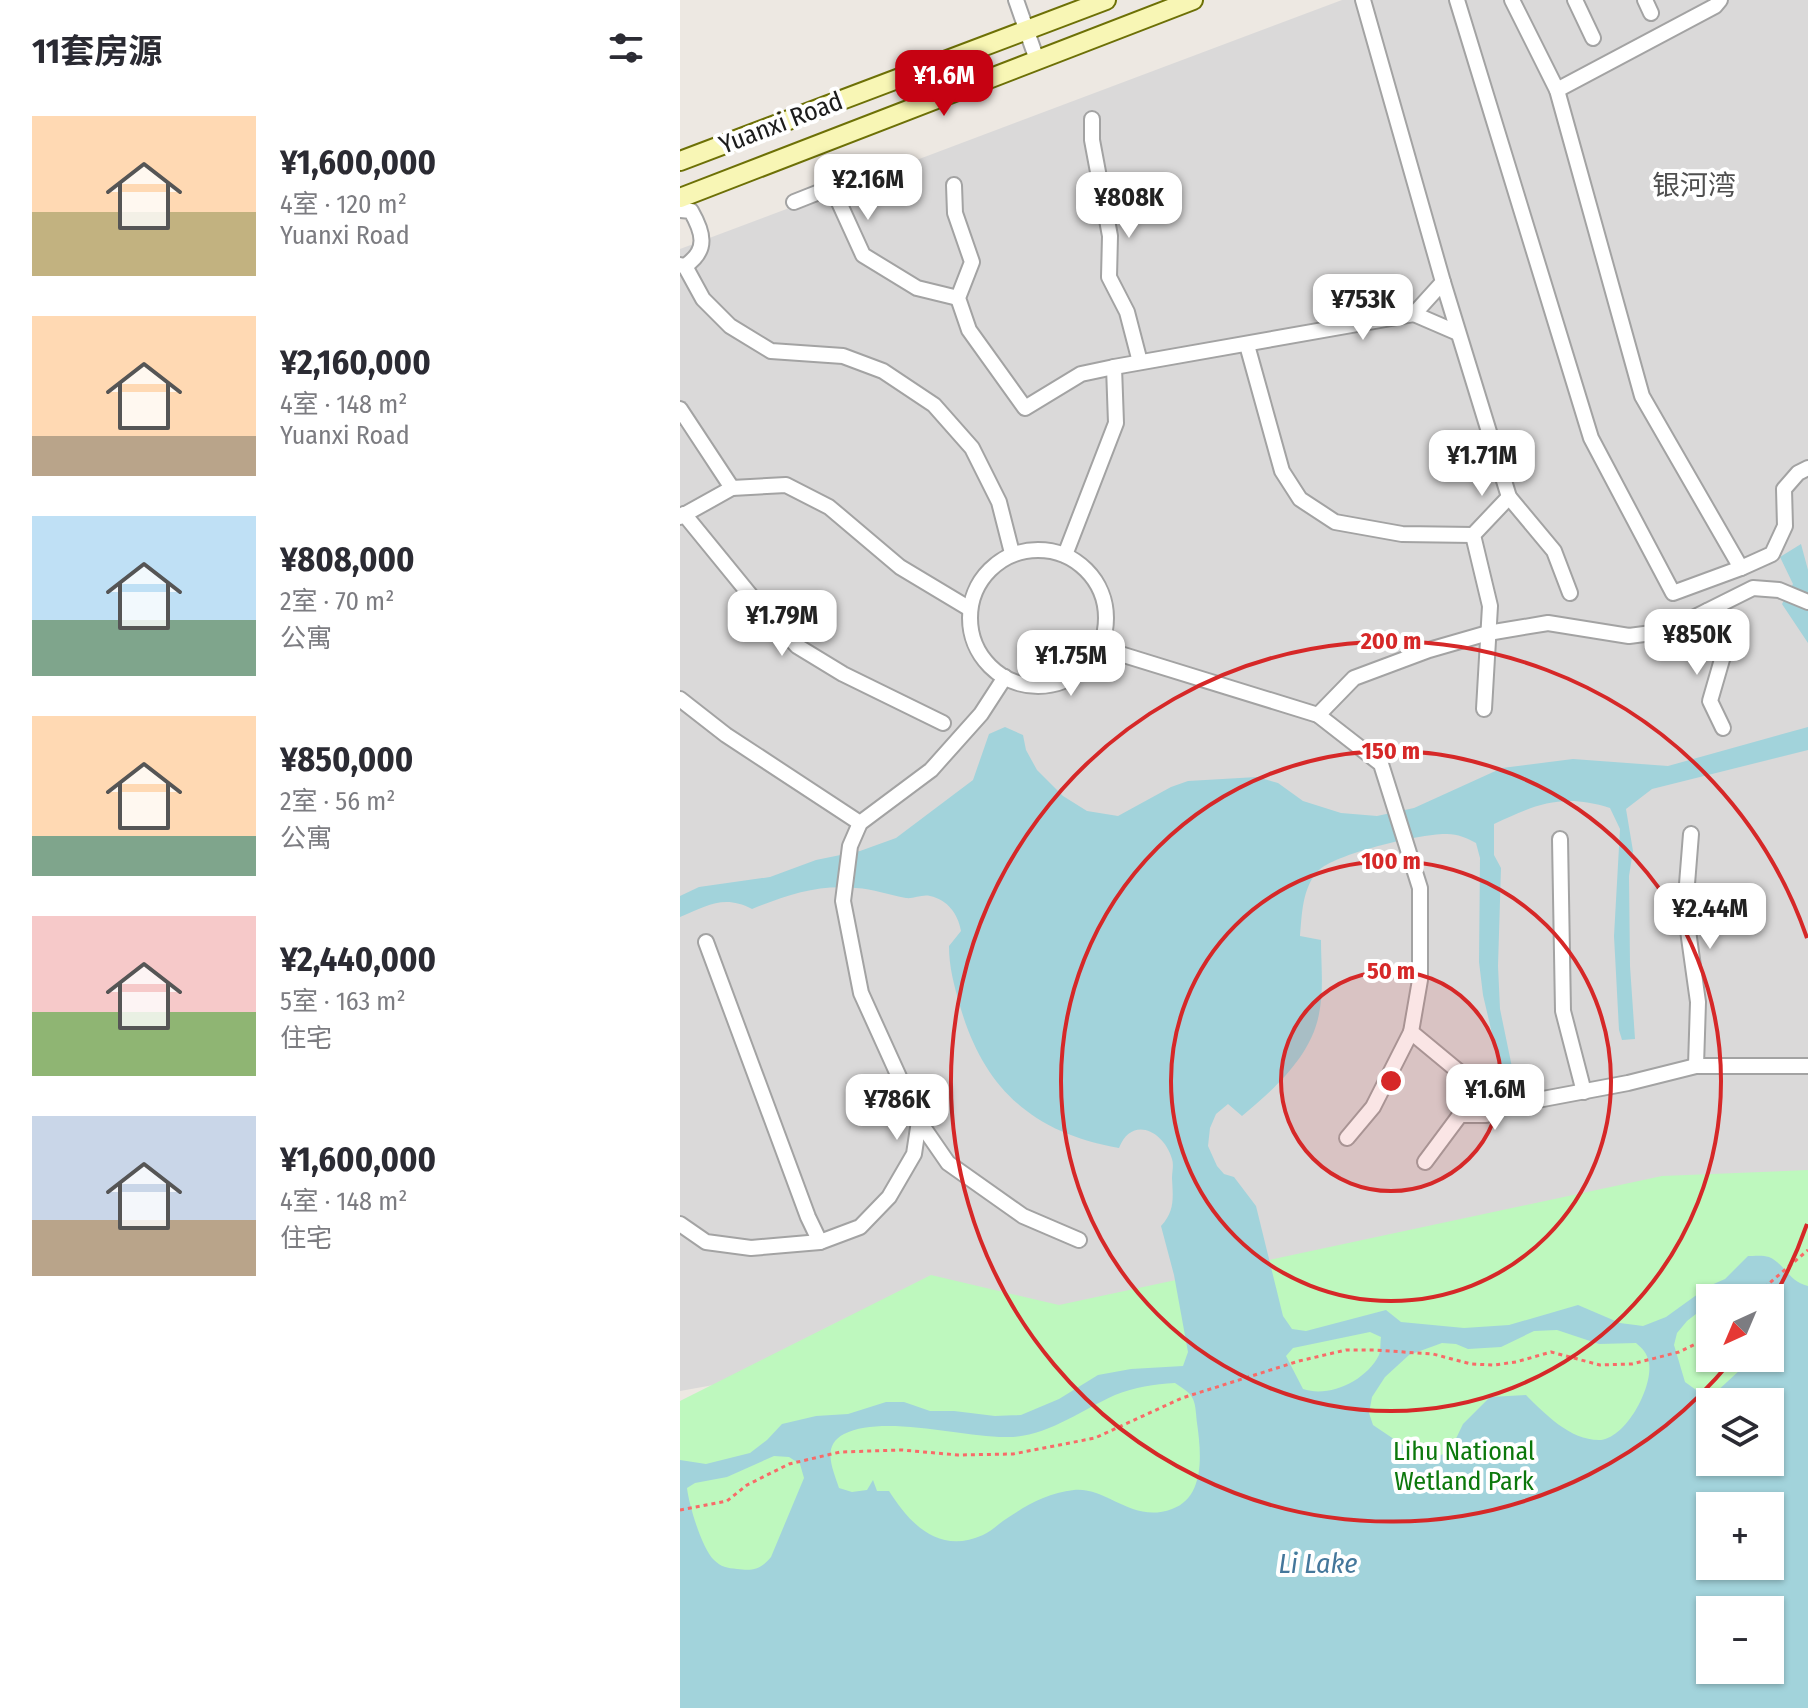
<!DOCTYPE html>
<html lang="zh">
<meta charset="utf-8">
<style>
body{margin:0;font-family:"Fira Sans Condensed","Noto Sans SC",sans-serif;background:#f7f7f7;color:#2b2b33;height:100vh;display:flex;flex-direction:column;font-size:30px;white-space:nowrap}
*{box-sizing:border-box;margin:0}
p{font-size:26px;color:#7c7c81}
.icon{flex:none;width:44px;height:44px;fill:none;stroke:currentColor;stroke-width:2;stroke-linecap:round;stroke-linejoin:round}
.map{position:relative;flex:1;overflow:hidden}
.panel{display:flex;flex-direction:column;background:#fff;width:680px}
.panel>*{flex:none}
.needle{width:52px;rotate:224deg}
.fabs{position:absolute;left:1016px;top:1284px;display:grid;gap:16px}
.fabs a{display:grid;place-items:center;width:88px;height:88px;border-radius:0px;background:#fff;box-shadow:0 2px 6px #0004;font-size:40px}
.price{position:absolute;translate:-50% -68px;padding:0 18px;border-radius:16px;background:#fff;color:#222;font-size:26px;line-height:52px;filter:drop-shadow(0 2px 4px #0008)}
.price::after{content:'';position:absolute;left:50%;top:48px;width:24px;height:18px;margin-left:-12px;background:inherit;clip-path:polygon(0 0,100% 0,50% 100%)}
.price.current{background:#c60212;color:#fff}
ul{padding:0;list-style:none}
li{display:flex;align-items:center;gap:24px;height:200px;padding:0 32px}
li span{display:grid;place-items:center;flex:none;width:224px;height:160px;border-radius:0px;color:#555}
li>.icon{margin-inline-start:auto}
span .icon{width:96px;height:96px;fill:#fffc;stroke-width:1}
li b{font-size:34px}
h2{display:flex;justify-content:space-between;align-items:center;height:96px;padding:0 32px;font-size:34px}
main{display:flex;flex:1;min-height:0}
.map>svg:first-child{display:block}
.residential{fill:#dad9d9}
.park{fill:#bef8be;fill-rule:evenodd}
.water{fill:#a2d3db;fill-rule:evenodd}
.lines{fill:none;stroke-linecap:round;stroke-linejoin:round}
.minor-casing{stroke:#a3a3a3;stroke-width:18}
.secondary-casing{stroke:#6d7006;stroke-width:22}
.path{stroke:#f86b68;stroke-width:3;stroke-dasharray:4 4;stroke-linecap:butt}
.minor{stroke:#fff;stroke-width:14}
.secondary{stroke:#f8f6b5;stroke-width:18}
.ring{fill:none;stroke:#d62828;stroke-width:4}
.labels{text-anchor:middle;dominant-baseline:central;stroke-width:8;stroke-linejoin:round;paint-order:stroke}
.street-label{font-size:26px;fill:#1c1c1c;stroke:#fff}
.park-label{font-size:26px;fill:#0c780c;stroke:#fff}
.neighbourhood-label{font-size:28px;fill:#4f4f4f;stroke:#fff}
.water-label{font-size:28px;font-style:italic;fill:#44779b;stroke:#fff}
.centre{fill:#d62828;stroke:#fff;stroke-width:4}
.ring-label{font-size:24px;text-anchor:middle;font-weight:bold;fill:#d62828;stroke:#fff;stroke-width:8;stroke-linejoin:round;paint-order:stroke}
</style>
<main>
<section class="panel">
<h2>11套房源<svg class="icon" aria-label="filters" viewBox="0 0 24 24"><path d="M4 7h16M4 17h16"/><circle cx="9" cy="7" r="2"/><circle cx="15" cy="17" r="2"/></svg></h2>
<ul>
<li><span style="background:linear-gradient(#ffd9b3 60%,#c2b280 0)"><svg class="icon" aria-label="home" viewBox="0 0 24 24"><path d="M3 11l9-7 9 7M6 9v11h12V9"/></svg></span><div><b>¥1,600,000</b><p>4室 · 120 m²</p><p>Yuanxi Road</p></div></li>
<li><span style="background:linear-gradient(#ffd9b3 75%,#b9a48a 0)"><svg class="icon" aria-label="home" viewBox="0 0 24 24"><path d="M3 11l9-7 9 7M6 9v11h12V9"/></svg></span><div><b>¥2,160,000</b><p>4室 · 148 m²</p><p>Yuanxi Road</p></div></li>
<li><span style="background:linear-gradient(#bfe0f5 65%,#7fa58c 0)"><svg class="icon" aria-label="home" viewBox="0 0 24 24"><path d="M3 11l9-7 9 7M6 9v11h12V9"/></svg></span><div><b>¥808,000</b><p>2室 · 70 m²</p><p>公寓</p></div></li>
<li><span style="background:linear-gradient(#ffd9b3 75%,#7fa58c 0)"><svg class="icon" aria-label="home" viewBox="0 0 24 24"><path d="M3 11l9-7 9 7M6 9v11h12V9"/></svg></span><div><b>¥850,000</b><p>2室 · 56 m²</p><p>公寓</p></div></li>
<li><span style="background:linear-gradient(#f6c9c9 60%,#8fb573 0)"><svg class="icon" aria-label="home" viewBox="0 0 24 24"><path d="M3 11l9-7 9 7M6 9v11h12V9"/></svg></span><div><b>¥2,440,000</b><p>5室 · 163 m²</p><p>住宅</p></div></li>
<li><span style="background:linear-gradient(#c9d6e8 65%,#b9a48a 0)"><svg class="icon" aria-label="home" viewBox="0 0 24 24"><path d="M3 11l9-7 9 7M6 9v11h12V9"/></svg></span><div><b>¥1,600,000</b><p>4室 · 148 m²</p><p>住宅</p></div></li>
</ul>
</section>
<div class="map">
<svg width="1128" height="1708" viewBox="0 0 1128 1708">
<rect width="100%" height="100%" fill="#ede8e2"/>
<path class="residential" d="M662 0H1128V1177L667 1271 0 1391V249Z"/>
<path class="park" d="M1128 1170V1708H0V1401L251 1275 379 1305 982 1176ZM1030 1298H1090V1358H1030ZM1030 1402H1090V1462H1030ZM1030 1506H1090V1566H1030ZM1030 1610H1090V1670H1030Z"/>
<g class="water">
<path d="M1121 544 1128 570V643L1102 604 1113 584 1100 557Z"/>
<path d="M325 727 343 735 346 750 357 770 383 796 407 811 438 816 491 787 508 781 577 777 598 783 623 801 661 813 697 816 734 808 822 768 893 759 988 766 1128 727V750L972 789 946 809 953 851 949 876 950 966 955 1039 942 1040 939 1030 934 936 940 829 930 808C883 793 856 804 814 824V855L821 868 818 966 820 1009 833 1072H821L803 995 799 962 800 858 796 843C787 838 778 834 767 834 742 833 654 854 638 871 622 888 622 915 620 936L641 940C641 964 644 990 639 1014 631 1057 593 1090 562 1116L548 1104 536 1114 530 1128 528 1146 537 1166 544 1174 554 1177 576 1206 603 1316 612 1329 626 1331 706 1310 721 1322 784 1328 829 1325 898 1305 940 1323 963 1326 986 1317 1029 1286 1045 1279 1068 1256C1074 1256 1083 1255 1089 1257 1105 1264 1108 1281 1128 1286V1708H0V1460L26 1464 70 1453 87 1440 102 1424 136 1416 168 1414 206 1402H224L250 1411H274L315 1416 341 1415 379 1399 418 1375 451 1369 503 1366 508 1352 494 1275 481 1226C495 1211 493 1198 492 1178 492 1172 494 1165 492 1159 484 1131 452 1115 439 1148 353 1133 304 1089 280 1006 274 985 269 967 269 946L281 931C278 914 268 900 250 896 242 894 234 899 226 898 209 895 193 889 176 888 139 884 106 895 72 909 44 894 27 906 0 917V896L19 887 90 877 136 860 180 851 216 838 293 780 309 734ZM1049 1289C1068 1293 1069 1298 1090 1298V1358H1068L1060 1370 1034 1394 1019 1392 1005 1382 994 1345 997 1333 1007 1321 1030 1303V1298H1037ZM877 1330 919 1344 956 1343C963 1349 967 1353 969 1363 973 1387 946 1439 919 1440 890 1440 865 1414 846 1395L810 1397 783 1424 770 1451 752 1459 733 1452 693 1425 689 1413 692 1397 705 1377 729 1355 762 1343 776 1344 788 1349 821 1347 854 1331ZM690 1332 701 1337C700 1343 701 1350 699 1355 686 1381 649 1398 623 1389L606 1356 613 1348ZM495 1383C502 1388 509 1391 513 1399 516 1406 516 1415 517 1423 521 1451 526 1497 492 1509 452 1524 428 1487 394 1490 366 1493 345 1506 323 1521 316 1526 310 1532 303 1535 259 1555 230 1524 209 1491H197L193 1480 187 1490 172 1492 159 1488C153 1469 141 1446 164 1434 204 1414 284 1438 328 1437 367 1437 401 1410 435 1395 455 1387 474 1384 495 1383ZM1030 1402H1090V1462H1030ZM94 1456 109 1457 120 1464 124 1478 91 1557C80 1570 73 1571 57 1569 47 1568 41 1567 34 1560 22 1549 9 1505 7 1488L15 1483 47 1477ZM1030 1506H1090V1566H1030ZM1030 1610H1090V1670H1030Z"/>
</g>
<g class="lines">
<g class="minor-casing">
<g id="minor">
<path d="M336 0 357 60"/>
<path d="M777 0 911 438 993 593 1061 568 962 396 877 90 832 0"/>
<path d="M895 0 913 38"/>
<path d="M965 0 971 13"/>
<path d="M877 90 1035 6 1040 0"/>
<path d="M412 119V140L430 236 429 277 447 312 460 362"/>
<path d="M274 185 275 213 292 262 278 298 289 330 345 408 401 374 434 367"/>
<path d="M114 202 152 187 183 255 237 288 278 298"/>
<path d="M0 210 11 211C23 232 29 250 5 266L0 265"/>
<path d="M5 266 23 299 50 326 91 351 163 356 203 371 254 405 292 448 319 502 332 553"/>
<path d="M763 282 829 497 793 535 810 606 804 709"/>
<path d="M734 314 778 333"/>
<path d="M567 345 602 471 620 499 655 522 722 534 793 535"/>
<path d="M0 409 52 488"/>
<path d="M829 497 874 551 890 593"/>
<path d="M4 514 71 596 117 646 163 674 263 723"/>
<path d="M0 517 52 488 106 485 149 507 220 567 290 609"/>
<circle cx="358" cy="618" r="68"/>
<path d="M385 555 436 423 434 367 734 314 763 282 683 0"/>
<path d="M1061 568 1092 554 1105 526 1104 489 1118 473 1128 468"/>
<path d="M1027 611 1043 656 1030 701 1043 728"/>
<path d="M421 648 638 715 701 764 740 888V980L731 1032 801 1090 847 1102 948 1083 1016 1066H1128"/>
<path d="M0 699 46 735 180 823"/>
<path d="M638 715 674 678 749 650 808 633 868 623 949 636 987 631 1073 588 1099 590 1128 602"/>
<path d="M1011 834 1005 909 1018 1002 1016 1066"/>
<path d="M880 839 883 1011 904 1092"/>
<path d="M26 942 128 1217 140 1242"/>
<path d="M780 1115H806L818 1094"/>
<path d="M239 1121 268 1163 343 1216 399 1240"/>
<path d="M667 1138 693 1107 731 1032"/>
<path d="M745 1162 780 1115 782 1075"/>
<path d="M0 1224 26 1242 71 1248 140 1242 180 1227 209 1197 234 1154 239 1121 181 993 163 901 170 846 180 823 251 770 301 714 325 677"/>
</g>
</g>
<g class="secondary-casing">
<g id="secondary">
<path d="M0 161 426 0"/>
<path d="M0 198 513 0"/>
</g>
</g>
<g class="path">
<path d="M1072 1298 1128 1250"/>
<path d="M0 1510 47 1501 67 1485 109 1464 160 1452 222 1450 278 1455 333 1454 415 1438 502 1398 619 1361 666 1350H694L753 1354 791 1364 814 1365 836 1362 871 1352 920 1365 952 1364 999 1352 1030 1337"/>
</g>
<use href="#minor" class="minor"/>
<use href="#secondary" class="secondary"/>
</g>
<circle cx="711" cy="1081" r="110" fill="#d62828" fill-opacity=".12"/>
<g class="ring">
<circle cx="711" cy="1081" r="110"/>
<circle cx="711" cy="1081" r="220"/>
<circle cx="711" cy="1081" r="330"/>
<path d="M1127 1224A440 440 0 0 1 1090 1304M1051 1361A440 440 0 1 1 1127 938"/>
</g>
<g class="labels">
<g class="street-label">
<text transform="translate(101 123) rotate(-21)">Yuanxi Road</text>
</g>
<g class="park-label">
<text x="784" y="1451">Lihu National<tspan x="784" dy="30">Wetland Park</tspan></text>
</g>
<g class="neighbourhood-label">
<text x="1014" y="185">银河湾</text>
</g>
<g class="water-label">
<text x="638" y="1563">Li Lake</text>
</g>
</g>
<circle cx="711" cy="1081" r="12" class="centre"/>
<g class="ring-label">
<text x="711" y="649">200 m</text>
<text x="711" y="759">150 m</text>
<text x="711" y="869">100 m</text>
<text x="711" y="979">50 m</text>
</g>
</svg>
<div class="fabs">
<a><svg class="needle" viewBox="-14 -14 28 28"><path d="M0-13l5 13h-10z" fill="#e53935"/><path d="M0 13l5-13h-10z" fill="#7c7c81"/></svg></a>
<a><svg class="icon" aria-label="layers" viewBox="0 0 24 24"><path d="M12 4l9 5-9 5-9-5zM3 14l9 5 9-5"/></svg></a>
<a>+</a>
<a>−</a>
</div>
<b class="price current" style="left:264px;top:118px">¥1.6M</b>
<b class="price" style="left:188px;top:222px">¥2.16M</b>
<b class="price" style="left:449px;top:240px">¥808K</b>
<b class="price" style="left:683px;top:342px">¥753K</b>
<b class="price" style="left:802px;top:498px">¥1.71M</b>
<b class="price" style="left:102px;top:658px">¥1.79M</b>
<b class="price" style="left:1017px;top:677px">¥850K</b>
<b class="price" style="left:391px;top:698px">¥1.75M</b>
<b class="price" style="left:1030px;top:951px">¥2.44M</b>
<b class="price" style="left:815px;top:1132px">¥1.6M</b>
<b class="price" style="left:217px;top:1142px">¥786K</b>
</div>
</main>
